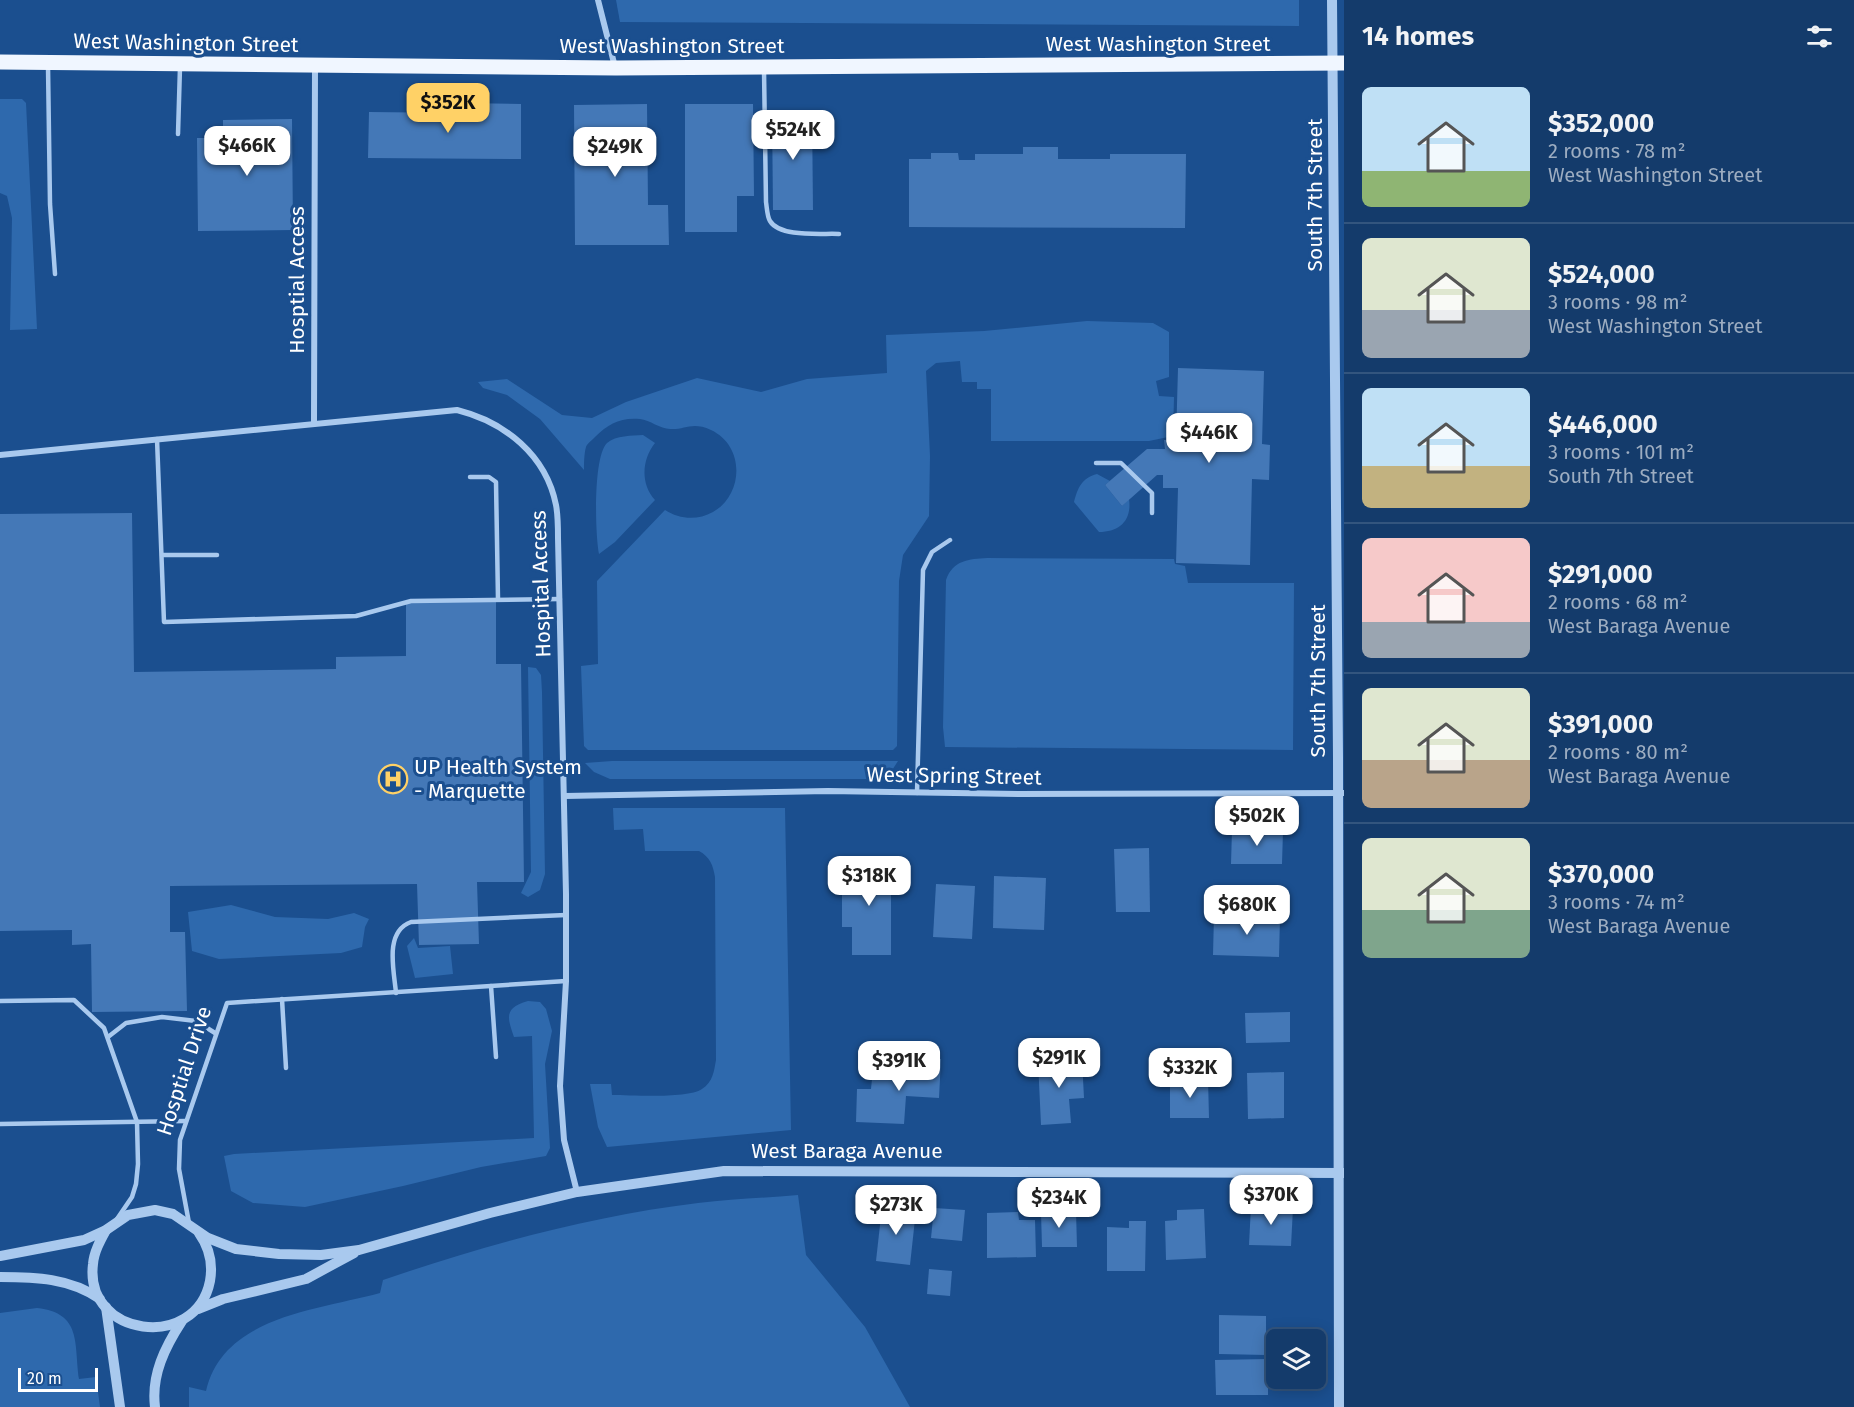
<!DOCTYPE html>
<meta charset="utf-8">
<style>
body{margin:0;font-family:"Fira Sans",sans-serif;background:#214673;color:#f1f3f6;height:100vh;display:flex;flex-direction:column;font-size:22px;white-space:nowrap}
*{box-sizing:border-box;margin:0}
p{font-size:20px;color:#9dadc1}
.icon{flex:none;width:33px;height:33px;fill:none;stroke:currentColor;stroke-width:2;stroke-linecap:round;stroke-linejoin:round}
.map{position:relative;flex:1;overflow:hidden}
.sheet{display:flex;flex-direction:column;background:#143b6b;width:510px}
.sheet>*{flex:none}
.controls{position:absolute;left:1266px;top:1329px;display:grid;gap:12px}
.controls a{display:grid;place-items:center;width:60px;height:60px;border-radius:9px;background:#143b6b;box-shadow:0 3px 15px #0003,0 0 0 2px #33557e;font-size:30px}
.scale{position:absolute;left:18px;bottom:15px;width:80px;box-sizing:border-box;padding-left:6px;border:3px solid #fff;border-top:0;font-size:16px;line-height:21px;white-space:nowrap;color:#fff;-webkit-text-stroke:4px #1b4f8f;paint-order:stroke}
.price{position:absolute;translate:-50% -51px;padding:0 14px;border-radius:12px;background:#fff;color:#222;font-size:20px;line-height:39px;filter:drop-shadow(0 2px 3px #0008)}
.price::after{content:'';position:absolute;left:50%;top:36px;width:18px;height:14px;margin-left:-9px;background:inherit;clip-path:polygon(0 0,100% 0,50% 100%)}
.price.current{background:#ffd166;color:#111}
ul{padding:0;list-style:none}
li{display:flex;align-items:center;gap:18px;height:150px;padding:0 18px}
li+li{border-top:2px solid #33557e}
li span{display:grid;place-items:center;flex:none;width:168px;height:120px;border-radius:9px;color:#555}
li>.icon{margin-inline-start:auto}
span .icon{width:72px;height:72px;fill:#fffc;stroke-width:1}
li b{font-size:26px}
h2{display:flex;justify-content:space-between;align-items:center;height:72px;padding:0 18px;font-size:26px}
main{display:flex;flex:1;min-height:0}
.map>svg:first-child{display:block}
.green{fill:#2e69ad}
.building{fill:#4478b7}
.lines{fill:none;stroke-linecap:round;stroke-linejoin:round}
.service{stroke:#a9c9ee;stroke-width:4.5}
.minor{stroke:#a9c9ee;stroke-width:6}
.tertiary{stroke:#a9c9ee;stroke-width:10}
.primary{stroke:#f0f6ff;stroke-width:15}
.labels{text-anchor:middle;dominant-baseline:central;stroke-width:6;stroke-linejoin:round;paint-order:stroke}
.street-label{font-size:21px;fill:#fff;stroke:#1b4f8f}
.poi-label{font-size:21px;fill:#fff;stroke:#1b4f8f;text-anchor:start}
</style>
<main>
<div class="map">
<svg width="1344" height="1407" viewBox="0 0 1344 1407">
<rect width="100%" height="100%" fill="#1b4f8f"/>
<g class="green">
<path d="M616 0H1299V26L620 22Z"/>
<path d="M0 99H22L26 103 37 329 10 330 12 218 7 196 0 193Z"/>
<path d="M1087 321 1153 323 1169 332V377L1156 381 1159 396 1174 397 1173 436 1149 441H991V389H977V382H962L960 361 936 363 926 371 930 456 929 516 903 555 899 581 897 746 893 750H588L584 746 581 666 598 664 597 581 665 510C679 519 697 521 713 512 744 494 745 446 711 430 692 421 685 430 670 429 660 429 650 420 640 419 621 417 608 424 595 437 592 440 587 444 586 447 584 454 584 464 584 470L540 419 507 395 483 388 478 382 507 379 562 415 592 418 626 402 697 378 761 392 807 379 887 373 886 335 984 331Z"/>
<path d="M643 435 655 443C642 459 640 484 655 500L615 542 599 554C595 533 593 457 607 443 616 435 632 436 643 435Z"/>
<path d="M1097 474 1110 481 1105 485 1122 506 1129 499C1132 520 1120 532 1099 532L1074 502C1078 487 1082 478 1097 474Z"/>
<path d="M987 558 1174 559 1175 564 1185 566 1188 583H1294L1293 750 945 747 943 727 946 580C953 560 969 559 987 558Z"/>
<path d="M528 667 536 668 541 675 542 692 545 874 540 890 528 897 521 893 531 872Z"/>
<path d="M612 761H898L889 775 868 779H610L594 772 585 763Z"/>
<path d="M613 808H785L791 1130 607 1147 598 1127 590 1084H611L612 1095C632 1095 687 1099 702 1089 713 1082 714 1071 716 1060L715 877C713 865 710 857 699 851H645L643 829 614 830Z"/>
<path d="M231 905 275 917 328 919 354 913 369 919 365 927 362 947 341 953 219 959 192 951 188 912Z"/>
<path d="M414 938 418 948 450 946 453 974 415 978 407 946Z"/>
<path d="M528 1001 540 1002 546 1009 552 1031 545 1064 550 1148 546 1156 481 1167 403 1186 305 1207 253 1203 231 1191 224 1156 234 1154 534 1138 532 1036 514 1037C507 1017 504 1008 528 1001Z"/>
<path d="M798 1195 806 1255 865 1327 910 1407H189V1387L206 1391C223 1316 318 1310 380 1293L383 1280C485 1245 591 1216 698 1203 731 1199 765 1198 798 1195Z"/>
<path d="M37 1308C82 1313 74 1343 79 1379L96 1377 100 1407H0V1313Z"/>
</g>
<g class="building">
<path d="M460 103 521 104V159L368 158 369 112 460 113Z"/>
<path d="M647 104 648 205H668L669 245H575L574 105Z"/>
<path d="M685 104H753L754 196H737V232H685Z"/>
<path d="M812 112 813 210H773L772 113Z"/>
<path d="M292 119 293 230 198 231 197 138H223V120Z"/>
<path d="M1023 147H1058V159H1110V154H1186L1185 228 909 227V159H931V153H958L959 160H975V154H1023Z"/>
<path d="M1178 368 1264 371 1262 444 1270 445 1269 480 1252 479 1250 565 1176 563 1178 488H1163V475H1157L1122 506 1105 485 1147 449H1165L1164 440H1176Z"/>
<path d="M132 513 134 672 336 669V657L406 656V602L496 601V664H521L524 882H477L479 944 419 945 417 884 170 886V932H185L187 1011 92 1012 91 944 72 945V930L0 931V514Z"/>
<path d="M1232 830 1283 831 1282 864H1231Z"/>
<path d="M1149 848 1150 912H1116L1114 849Z"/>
<path d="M856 858H891V955H852V927H842V884H856Z"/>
<path d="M994 876 1046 878 1044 930 993 928Z"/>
<path d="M936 884 975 886 972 939 933 937Z"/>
<path d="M1214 915 1280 917 1279 957 1213 955Z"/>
<path d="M1290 1012V1042L1246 1043 1245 1013Z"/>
<path d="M902 1057 941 1059 939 1098 906 1096 904 1124 856 1122 857 1089H871L872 1079 901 1080Z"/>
<path d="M1082 1059 1084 1098 1069 1099 1071 1123 1041 1125 1038 1061Z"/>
<path d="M1284 1072V1118L1248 1119 1247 1073Z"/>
<path d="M1186 1078H1208L1209 1118H1170V1084H1186Z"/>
<path d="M1251 1206 1293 1208 1291 1246 1249 1245Z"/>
<path d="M882 1207 916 1210 910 1265 876 1261Z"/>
<path d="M934 1208 965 1210 962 1241 931 1238Z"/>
<path d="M1204 1209 1206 1258 1166 1260 1165 1221 1177 1220V1210Z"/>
<path d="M1076 1211 1077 1247H1042L1041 1212Z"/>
<path d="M1018 1212 1019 1220H1035L1036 1257 987 1258V1213Z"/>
<path d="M1129 1221H1146L1145 1271H1107V1227L1129 1228Z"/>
<path d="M929 1269 952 1271 950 1296 927 1294Z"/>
<path d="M1219 1315 1266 1316V1355L1219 1354Z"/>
<path d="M1268 1359V1395H1216L1215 1360Z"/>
</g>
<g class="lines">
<g class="service">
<path d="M48 66 50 204 55 274"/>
<path d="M764 70 766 202C767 208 767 216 770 221 780 238 823 233 839 234"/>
<path d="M178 134 180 67"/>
<path d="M157 439 164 622 356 616 411 601 560 599"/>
<path d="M1096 463H1121L1152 493V513"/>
<path d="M470 477H489L496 482 498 599"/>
<path d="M162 555H217"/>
<path d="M917 793 923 570 932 552 950 540"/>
<path d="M491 986 496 1057"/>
<path d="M396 993C394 970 384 932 411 922L566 915"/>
<path d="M282 999 286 1068"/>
<path d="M0 1001 74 1000 104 1028 137 1122 138 1164 136 1184 132 1197 117 1219"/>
<path d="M108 1037 126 1023 162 1017 196 1021 215 1033"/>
<path d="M0 1124 186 1121"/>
<path d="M189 1223 179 1169 180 1140 227 1003 566 981"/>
</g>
<g class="minor">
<path d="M598 0 615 67"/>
<path d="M314 423 315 66"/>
<path d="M0 455 457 410C505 422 546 455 556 505 558 515 558 527 558 538L566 894V981L560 1086 564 1140 577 1192"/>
<path d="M565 796 828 791 1018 794 1344 793"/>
</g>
<g class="tertiary">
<path d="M1332 0 1338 757 1339 1407"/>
<path d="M106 1230C100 1241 94 1252 93 1264 84 1337 196 1352 210 1281 213 1264 209 1247 199 1233"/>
<path d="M0 1256 84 1240 106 1230 128 1215 155 1210 173 1214 208 1238 236 1249 279 1254 321 1255 359 1250 490 1213 577 1192 724 1171 1344 1173"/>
<path d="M0 1277C35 1277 70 1278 100 1299"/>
<path d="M106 1307 120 1407"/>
<path d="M198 1309 223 1299 306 1279 354 1253"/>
<path d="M155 1407C151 1375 165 1347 182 1321"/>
</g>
<path class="primary" d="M0 62 616 68 1344 63"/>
</g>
<defs>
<g id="hospital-ring" transform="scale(1.5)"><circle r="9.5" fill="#1b4f8f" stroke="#ffd166" stroke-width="1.5"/><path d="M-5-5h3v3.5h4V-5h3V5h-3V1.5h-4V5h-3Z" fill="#ffd166"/></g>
</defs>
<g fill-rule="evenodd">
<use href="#hospital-ring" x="393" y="779"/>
</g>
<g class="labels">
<g class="street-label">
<text transform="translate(186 43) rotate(1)">West Washington Street</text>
<text x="1158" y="44">West Washington Street</text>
<text x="672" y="46">West Washington Street</text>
<text transform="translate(1315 195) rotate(-90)">South 7th Street</text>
<text transform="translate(297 280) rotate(-90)">Hosptial Access</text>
<text transform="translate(541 584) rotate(-92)">Hospital Access</text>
<text transform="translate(1318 681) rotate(-90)">South 7th Street</text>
<text transform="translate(954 776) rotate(1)">West Spring Street</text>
<text transform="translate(184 1071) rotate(-72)">Hosptial Drive</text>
<text x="847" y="1151">West Baraga Avenue</text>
</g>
<g class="poi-label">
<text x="414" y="767">UP Health System<tspan x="414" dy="24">- Marquette</tspan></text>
</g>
</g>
</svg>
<div class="controls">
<a><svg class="icon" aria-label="layers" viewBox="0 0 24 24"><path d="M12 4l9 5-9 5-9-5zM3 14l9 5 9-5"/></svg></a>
</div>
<div class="scale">20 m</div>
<b class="price current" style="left:448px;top:134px">$352K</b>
<b class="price" style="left:793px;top:161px">$524K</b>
<b class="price" style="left:247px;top:177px">$466K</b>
<b class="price" style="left:615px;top:178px">$249K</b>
<b class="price" style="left:1209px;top:464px">$446K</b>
<b class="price" style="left:1257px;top:847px">$502K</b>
<b class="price" style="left:869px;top:907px">$318K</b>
<b class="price" style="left:1247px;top:936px">$680K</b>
<b class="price" style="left:1059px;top:1089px">$291K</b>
<b class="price" style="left:899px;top:1092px">$391K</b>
<b class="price" style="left:1190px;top:1099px">$332K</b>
<b class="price" style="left:1271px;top:1226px">$370K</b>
<b class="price" style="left:1059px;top:1229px">$234K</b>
<b class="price" style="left:896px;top:1236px">$273K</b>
</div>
<section class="sheet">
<h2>14 homes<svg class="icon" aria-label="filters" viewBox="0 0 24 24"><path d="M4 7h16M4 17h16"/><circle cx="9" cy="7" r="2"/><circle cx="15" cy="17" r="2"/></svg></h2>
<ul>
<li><span style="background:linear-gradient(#bfe0f5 70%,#8fb573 0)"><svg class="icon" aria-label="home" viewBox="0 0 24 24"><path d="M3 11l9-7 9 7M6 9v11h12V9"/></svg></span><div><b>$352,000</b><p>2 rooms · 78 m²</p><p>West Washington Street</p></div></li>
<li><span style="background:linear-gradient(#dfe7d0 60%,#9aa5b1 0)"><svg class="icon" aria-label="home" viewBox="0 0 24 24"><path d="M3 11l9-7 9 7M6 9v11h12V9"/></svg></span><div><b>$524,000</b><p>3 rooms · 98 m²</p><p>West Washington Street</p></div></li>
<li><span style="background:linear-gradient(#bfe0f5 65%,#c2b280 0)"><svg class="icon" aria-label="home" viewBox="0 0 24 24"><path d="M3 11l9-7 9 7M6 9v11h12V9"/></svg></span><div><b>$446,000</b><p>3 rooms · 101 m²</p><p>South 7th Street</p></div></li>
<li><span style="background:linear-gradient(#f6c9c9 70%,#9aa5b1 0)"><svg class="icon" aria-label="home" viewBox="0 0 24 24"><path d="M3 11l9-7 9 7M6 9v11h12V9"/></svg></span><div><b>$291,000</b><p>2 rooms · 68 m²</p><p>West Baraga Avenue</p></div></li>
<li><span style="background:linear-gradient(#dfe7d0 60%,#b9a48a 0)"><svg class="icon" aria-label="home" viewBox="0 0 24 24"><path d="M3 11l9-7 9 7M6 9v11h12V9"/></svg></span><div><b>$391,000</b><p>2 rooms · 80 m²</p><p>West Baraga Avenue</p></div></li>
<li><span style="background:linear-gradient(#dfe7d0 60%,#7fa58c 0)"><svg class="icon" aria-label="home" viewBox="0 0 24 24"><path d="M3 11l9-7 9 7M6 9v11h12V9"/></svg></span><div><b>$370,000</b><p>3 rooms · 74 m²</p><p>West Baraga Avenue</p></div></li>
</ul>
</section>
</main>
